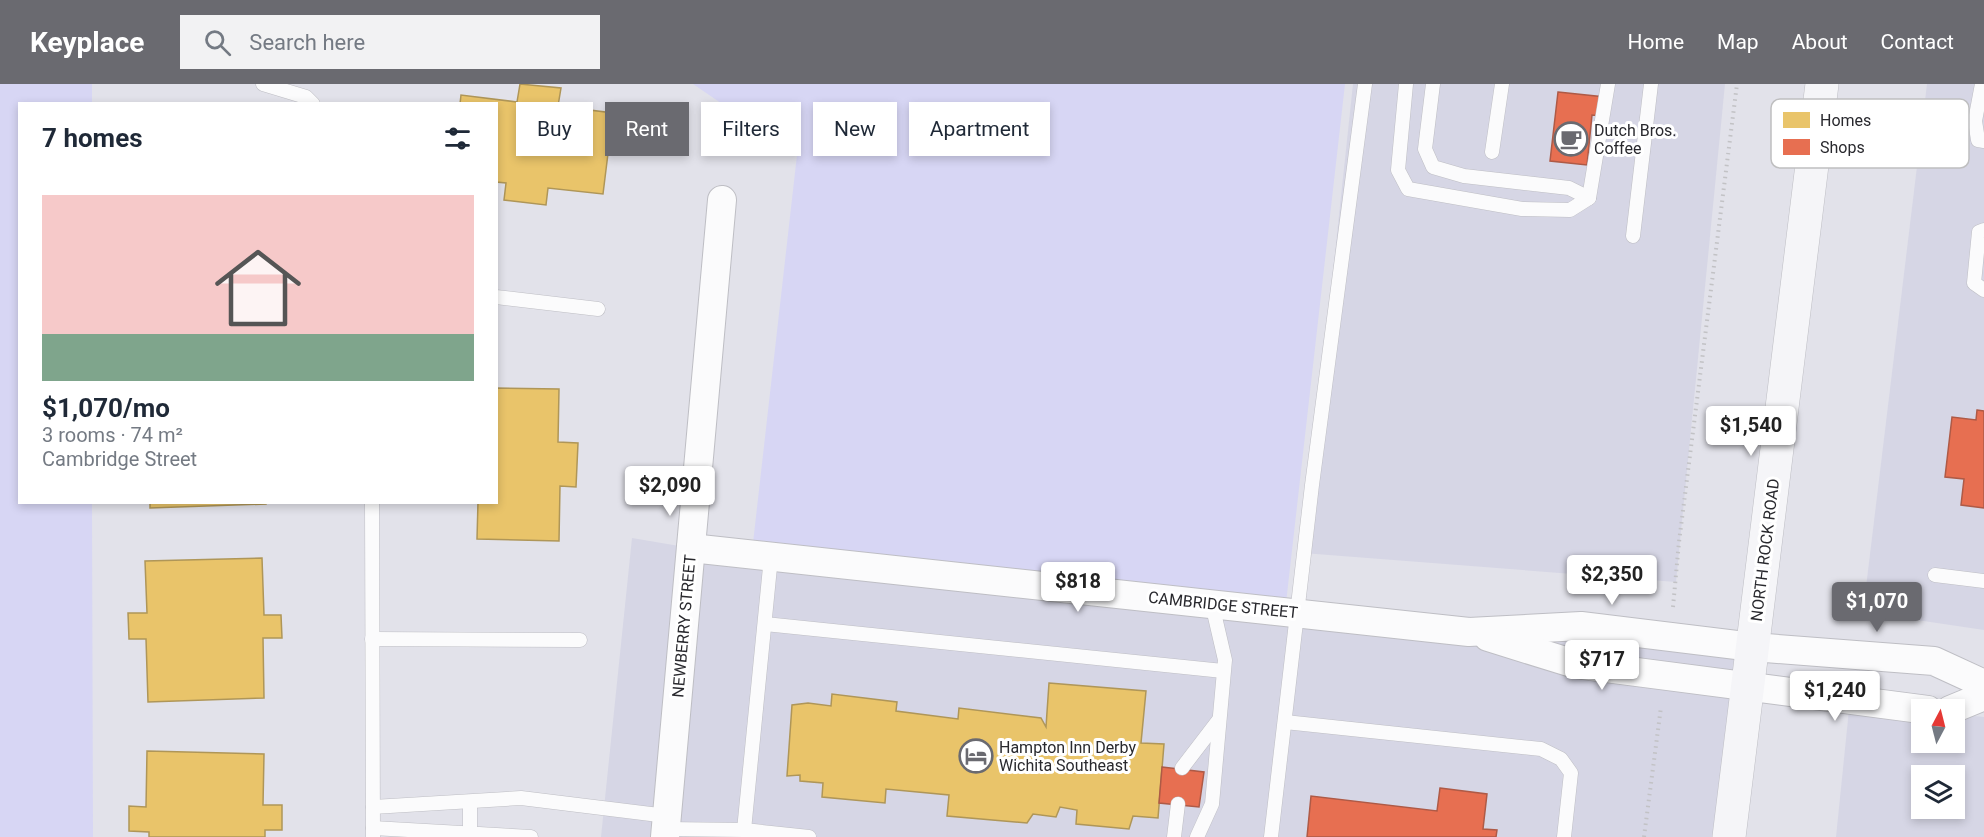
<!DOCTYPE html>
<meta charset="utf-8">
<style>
body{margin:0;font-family:Roboto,sans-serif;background:#f2f2f3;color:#1f2937;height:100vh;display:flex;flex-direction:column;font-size:22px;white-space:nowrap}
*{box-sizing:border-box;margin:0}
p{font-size:20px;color:#747a83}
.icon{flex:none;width:33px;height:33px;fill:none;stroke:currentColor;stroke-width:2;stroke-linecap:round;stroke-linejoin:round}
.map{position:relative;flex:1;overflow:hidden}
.side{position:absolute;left:18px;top:18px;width:480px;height:402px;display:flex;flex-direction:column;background:#fff;border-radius:0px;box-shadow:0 3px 9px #0003}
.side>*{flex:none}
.banner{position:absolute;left:516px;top:18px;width:570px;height:54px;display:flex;gap:12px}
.needle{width:39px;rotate:7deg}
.tools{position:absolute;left:1911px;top:615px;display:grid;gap:12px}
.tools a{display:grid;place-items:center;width:54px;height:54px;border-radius:0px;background:#fff;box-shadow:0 3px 9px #0003;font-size:30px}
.price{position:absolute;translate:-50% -51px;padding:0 14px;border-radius:6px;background:#fff;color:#222;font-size:20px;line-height:39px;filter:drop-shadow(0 2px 3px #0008)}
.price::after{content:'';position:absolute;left:50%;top:36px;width:18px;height:14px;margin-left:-9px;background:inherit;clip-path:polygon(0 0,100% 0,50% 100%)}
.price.selected{background:#6a6a70;color:#fff}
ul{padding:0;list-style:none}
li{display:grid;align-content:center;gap:12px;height:318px;padding:0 24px}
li+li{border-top:2px solid #e0e1e3}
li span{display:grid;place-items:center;height:186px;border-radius:0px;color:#555}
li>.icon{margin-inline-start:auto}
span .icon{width:108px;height:108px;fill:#fffc;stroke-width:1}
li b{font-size:26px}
h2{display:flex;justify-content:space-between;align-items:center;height:72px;padding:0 24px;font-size:26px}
.pill{padding:0 21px;border-radius:0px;background:#fff;box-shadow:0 3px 9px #0003;font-size:21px;line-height:54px}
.pill.selected{background:#6a6a70;color:#fff}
header{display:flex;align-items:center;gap:36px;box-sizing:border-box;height:84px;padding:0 30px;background:#6a6a70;color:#fff}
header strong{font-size:28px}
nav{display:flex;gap:33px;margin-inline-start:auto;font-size:21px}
.search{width:420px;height:54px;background:#f2f2f3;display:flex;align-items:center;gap:15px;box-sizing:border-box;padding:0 21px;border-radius:0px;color:#747a83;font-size:22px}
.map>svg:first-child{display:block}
.built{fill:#d6d6e5;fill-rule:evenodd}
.green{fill:#d7d6f4}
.homes{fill:#e9c46a;stroke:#af9658;stroke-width:1.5}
.shops{fill:#e76f51;stroke:#ae5a46;stroke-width:1.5}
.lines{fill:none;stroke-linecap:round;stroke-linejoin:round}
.service-casing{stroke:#bebec4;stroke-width:15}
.minor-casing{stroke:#bebec4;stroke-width:30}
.secondary-casing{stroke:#bebec4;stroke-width:34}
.path{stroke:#c2c2c5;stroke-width:4;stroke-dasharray:1.5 4.5;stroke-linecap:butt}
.service{stroke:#fbfbfc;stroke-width:14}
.minor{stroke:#fbfbfc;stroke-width:28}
.secondary{stroke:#f5f5f8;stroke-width:33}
.labels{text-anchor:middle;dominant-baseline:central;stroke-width:6;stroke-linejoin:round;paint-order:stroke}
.poi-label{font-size:16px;fill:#29292e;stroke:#fff;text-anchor:start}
.street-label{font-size:16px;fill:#29292e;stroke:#fff}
.key{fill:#fff;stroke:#bfbfc0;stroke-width:1.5}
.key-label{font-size:16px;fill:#29292e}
</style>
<header>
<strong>Keyplace</strong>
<div class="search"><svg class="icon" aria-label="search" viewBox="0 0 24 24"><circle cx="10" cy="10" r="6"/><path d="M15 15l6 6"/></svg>Search here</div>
<nav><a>Home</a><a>Map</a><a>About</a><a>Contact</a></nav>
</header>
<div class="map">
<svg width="1984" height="753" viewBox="0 0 1984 753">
<rect width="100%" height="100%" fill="#e2e2ea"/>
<g class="built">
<path d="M1353 0H1725L1676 498 1303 469Z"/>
<path d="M1927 0H1984V546L1863 528Z"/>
<path d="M632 454 691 464 1753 563 1730 753H601Z"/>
<path d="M1850 616 1922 626V658H1954L1955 630 1984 633V753H1836ZM1922 692H1954V724H1922Z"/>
</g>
<g class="green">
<path d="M0 0H92V19L20 20V418L92 419 93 753H0Z"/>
<path d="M693 0H1345L1286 519 753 459 797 71Z"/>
</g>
<g class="homes">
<path d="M520 0 561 4 558 22 613 29 603 110 548 104 546 121 504 116 506 99 496 98V20H460L461 11 517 18Z"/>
<path d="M496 304 559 305 558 358 578 359 576 403 560 402 559 457 477 455 478 418H496Z"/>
<path d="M150 418H266V420L150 424Z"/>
<path d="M262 474 264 531H281L282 554H263L264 614 148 618 146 555H129L128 529H147L145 477Z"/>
<path d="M1049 599 1146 607 1141 659 1164 660 1158 734 1133 732 1129 745 1076 740 1077 726 1060 723 1056 733 1033 730 1027 739 947 732 949 711 886 705 885 719 822 713 823 699 800 697V691L787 692 792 621 808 619 831 622 832 610 897 618 896 627 958 635 959 624 1041 634 1046 643Z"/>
<path d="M147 667 264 670 263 721H282V746H265V753H149V748L129 747V722L146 723Z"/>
</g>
<g class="shops">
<path d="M1558 8 1605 13 1603 32 1592 31 1587 81 1550 77Z"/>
<path d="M1977 326 1984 327V424L1961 421 1964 395 1945 393 1952 333 1976 336Z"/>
<path d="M1162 683 1204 688 1199 723 1159 719Z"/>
<path d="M1440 704 1487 710 1483 745 1497 746 1496 753H1307L1311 712 1437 727Z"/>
</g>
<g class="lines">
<g class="service-casing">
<g id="service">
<path d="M263 0 306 13 313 20"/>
<path d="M1406 0 1398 86 1408 105 1522 125 1570 126 1589 114 1608 0"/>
<path d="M1433 0 1425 65 1433 83 1464 92 1569 104 1589 114"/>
<path d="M1982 0 1975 37 1978 56 1984 57"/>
<path d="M1492 68 1502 0"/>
<path d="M1984 146 1979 148 1974 199 1984 206"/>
<path d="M1633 152 1651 0"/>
<path d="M496 213 598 225"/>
<path d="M372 418 373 753"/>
<path d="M1935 491 1984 497"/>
<path d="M765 540 1223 587"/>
<path d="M372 555 580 556"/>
<path d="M1285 638 1541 665 1561 675 1571 689 1564 753"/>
<path d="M1182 684 1218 637"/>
<path d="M470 718V750"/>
<path d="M373 723 521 714 667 732"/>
<path d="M373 744 531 753"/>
<path d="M665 745 744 746 809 753"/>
<path d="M744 746 771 473"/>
<path d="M1174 753 1178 720"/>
<path d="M1197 753 1212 720 1225 576 1212 520"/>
<path d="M1271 753 1312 401 1365 0"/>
</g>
</g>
<g class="minor-casing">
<g id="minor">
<path d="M691 464 1469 548 1581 542 1753 563 1934 577 1984 600"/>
<path d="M1488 553 1575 580 1928 626"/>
<path d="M1950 626 1984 612"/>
<path d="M665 753 722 116"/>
</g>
</g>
<g class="secondary-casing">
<path id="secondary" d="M1729 753 1822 0"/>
</g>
<g class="path">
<path d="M1673 523 1679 458 1737 0"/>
<path d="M1644 753 1661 623"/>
</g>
<use href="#service" class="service"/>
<use href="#minor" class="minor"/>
<use href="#secondary" class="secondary"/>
</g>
<defs>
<g id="cafe-ring" transform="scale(1.725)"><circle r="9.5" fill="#fff" stroke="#6a6a70" stroke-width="1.5"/><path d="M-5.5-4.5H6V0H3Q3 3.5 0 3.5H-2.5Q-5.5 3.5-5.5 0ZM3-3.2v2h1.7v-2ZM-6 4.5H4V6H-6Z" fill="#6a6a70"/></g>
<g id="hotel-ring" transform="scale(1.725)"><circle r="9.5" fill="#fff" stroke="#6a6a70" stroke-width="1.5"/><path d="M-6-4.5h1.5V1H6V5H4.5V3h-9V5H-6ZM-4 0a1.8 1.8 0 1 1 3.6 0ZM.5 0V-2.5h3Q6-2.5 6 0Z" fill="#6a6a70"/></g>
</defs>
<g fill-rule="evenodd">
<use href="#cafe-ring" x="1571" y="55"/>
<use href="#hotel-ring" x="976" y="672"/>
</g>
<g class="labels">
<g class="poi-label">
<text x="1594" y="46">Dutch Bros.<tspan x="1594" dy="18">Coffee</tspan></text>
<text x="999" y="663">Hampton Inn Derby<tspan x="999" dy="18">Wichita Southeast</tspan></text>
</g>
<g class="street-label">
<text transform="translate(1765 466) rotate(-83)">NORTH ROCK ROAD</text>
<text transform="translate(1223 521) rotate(6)">CAMBRIDGE STREET</text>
<text transform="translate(684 542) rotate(-85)">NEWBERRY STREET</text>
</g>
</g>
<rect x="1771" y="15" width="198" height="69" rx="9" class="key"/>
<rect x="1783" y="28" width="27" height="16" fill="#e9c46a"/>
<rect x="1783" y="55" width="27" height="16" fill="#e76f51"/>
<g class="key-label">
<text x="1820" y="42">Homes</text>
<text x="1820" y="69">Shops</text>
</g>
</svg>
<div class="tools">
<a><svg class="needle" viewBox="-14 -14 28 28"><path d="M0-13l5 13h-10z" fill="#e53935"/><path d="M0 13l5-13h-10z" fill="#747a83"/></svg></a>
<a><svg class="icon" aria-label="layers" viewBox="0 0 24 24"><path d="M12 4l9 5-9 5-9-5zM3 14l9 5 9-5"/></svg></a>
</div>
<b class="price" style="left:1751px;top:373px">$1,540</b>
<b class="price" style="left:670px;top:433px">$2,090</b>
<b class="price" style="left:1612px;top:522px">$2,350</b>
<b class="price" style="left:1078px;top:529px">$818</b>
<b class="price selected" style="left:1877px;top:549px">$1,070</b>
<b class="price" style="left:1602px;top:607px">$717</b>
<b class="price" style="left:1835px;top:638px">$1,240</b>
<div class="banner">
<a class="pill">Buy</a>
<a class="pill selected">Rent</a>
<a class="pill">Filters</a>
<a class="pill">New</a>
<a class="pill">Apartment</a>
</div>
<section class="side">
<h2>7 homes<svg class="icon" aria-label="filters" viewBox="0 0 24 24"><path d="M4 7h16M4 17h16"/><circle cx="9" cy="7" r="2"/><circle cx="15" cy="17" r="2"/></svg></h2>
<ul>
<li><span style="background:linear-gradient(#f6c9c9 75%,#7fa58c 0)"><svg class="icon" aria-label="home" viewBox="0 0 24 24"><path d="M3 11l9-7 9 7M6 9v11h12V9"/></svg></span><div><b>$1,070/mo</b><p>3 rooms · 74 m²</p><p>Cambridge Street</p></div></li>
</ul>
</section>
</div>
